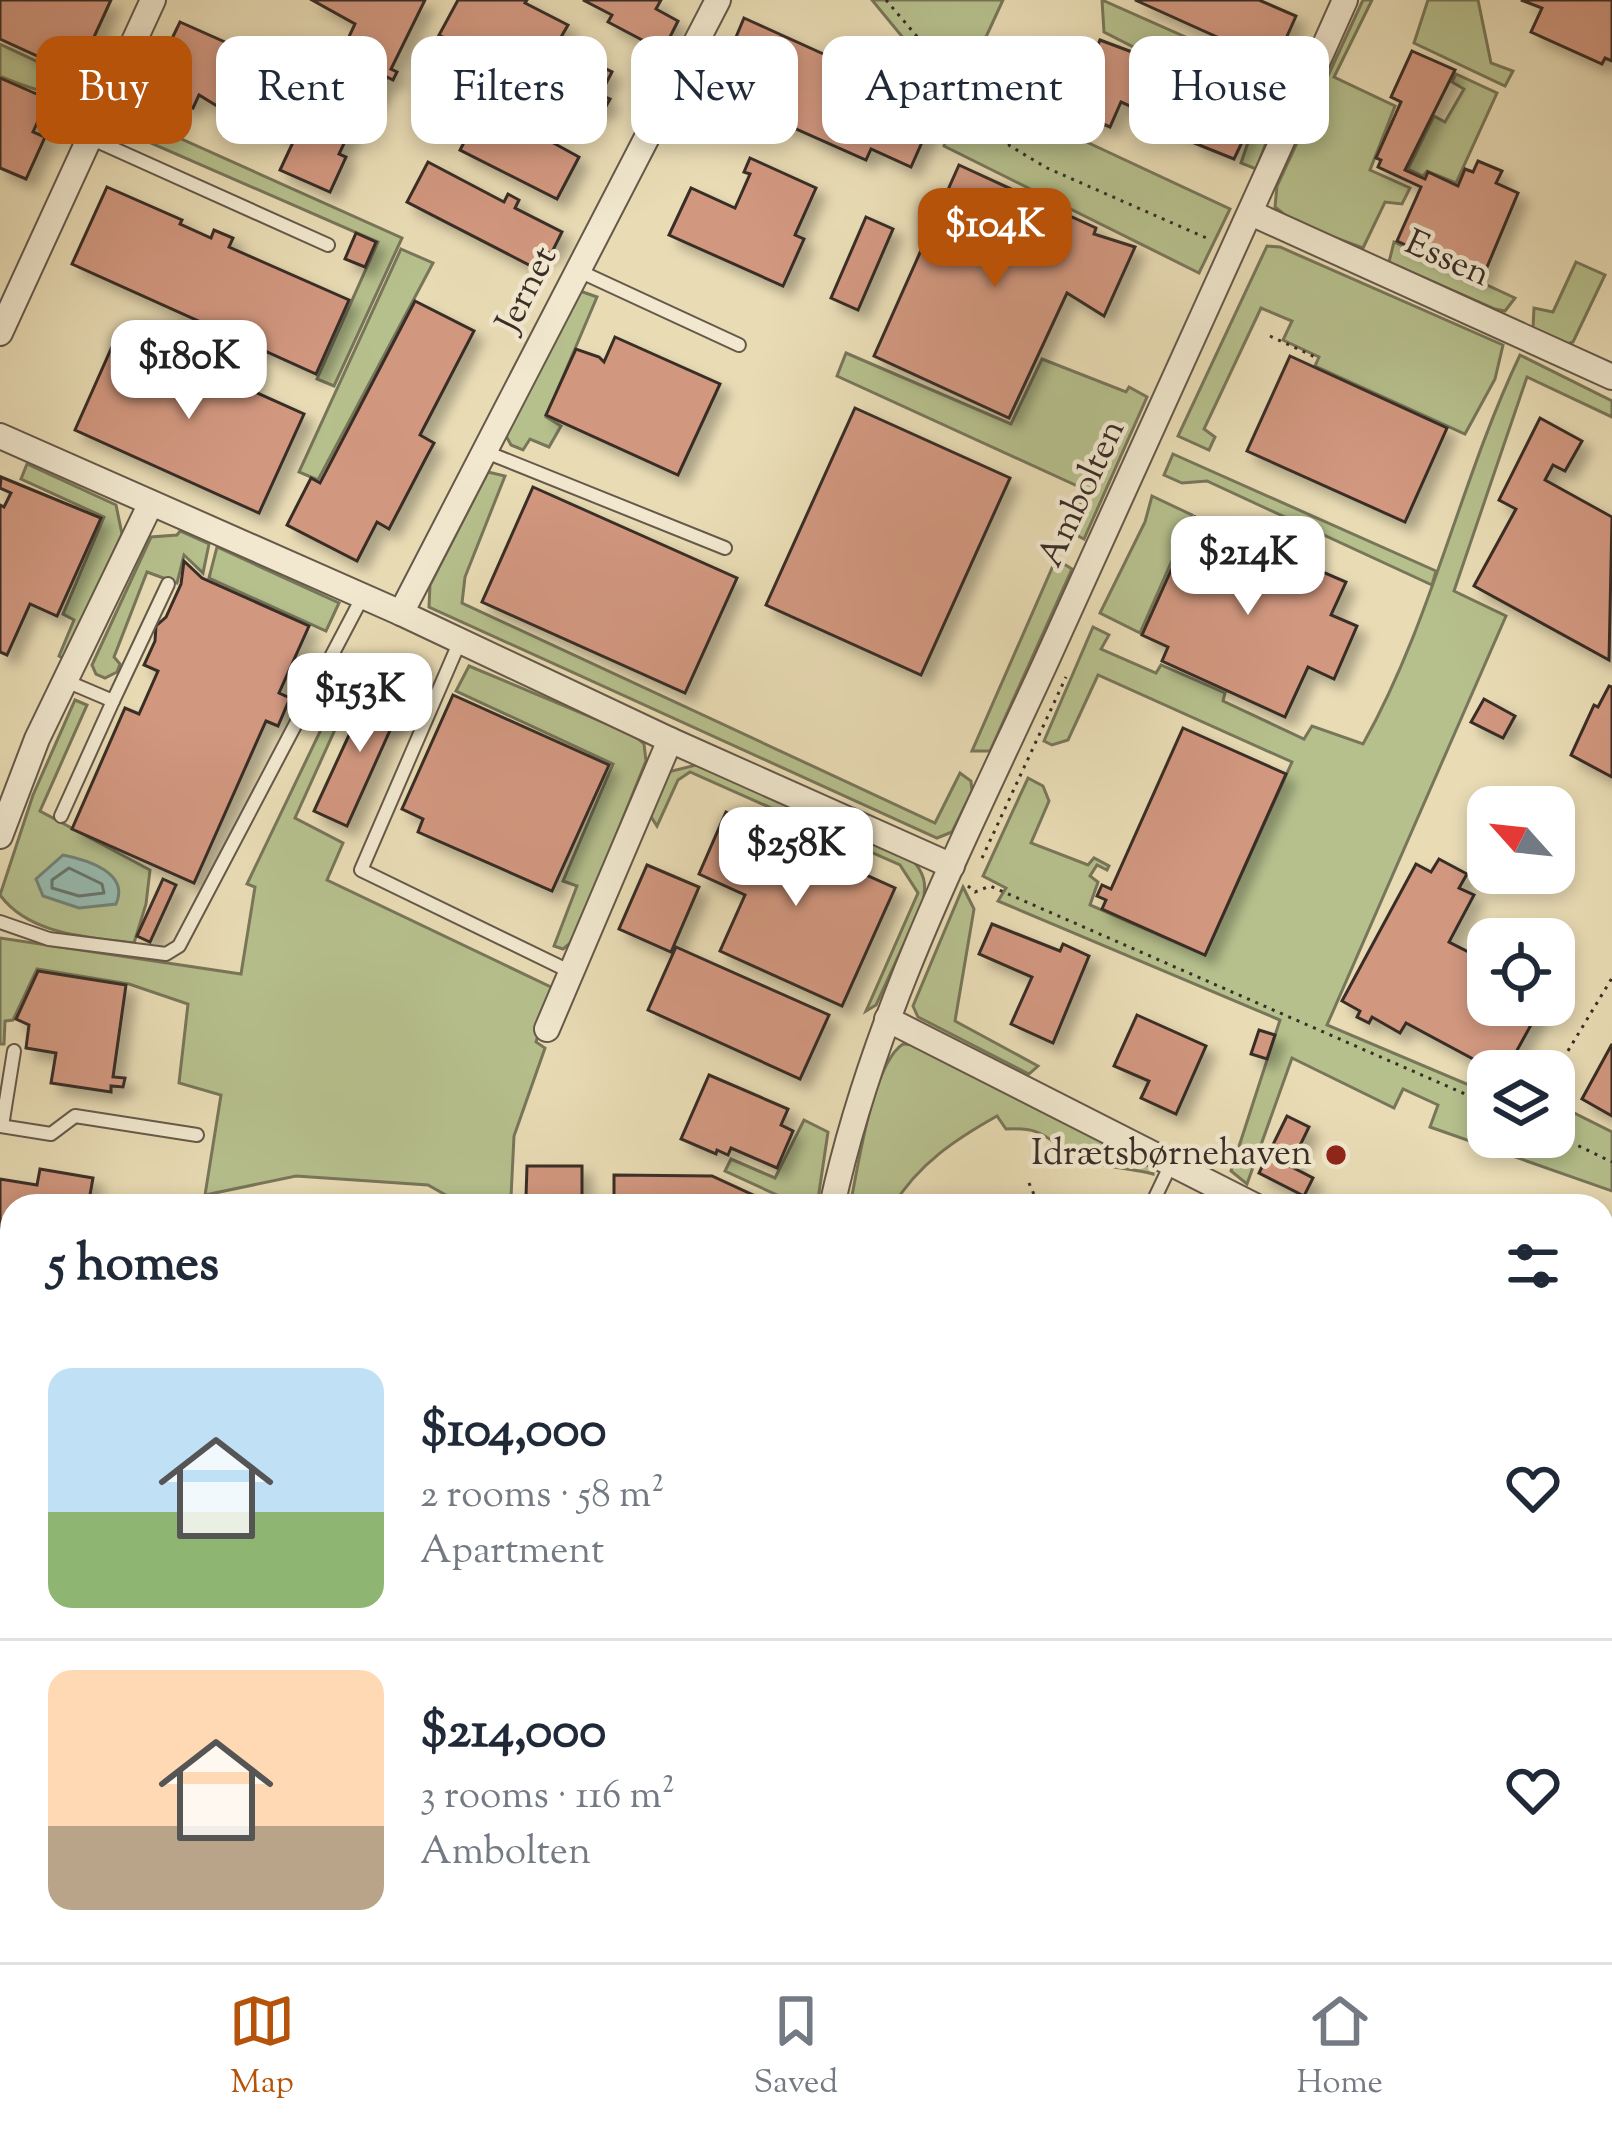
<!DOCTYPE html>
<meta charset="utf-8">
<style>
body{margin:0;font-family:"Sorts Mill Goudy",serif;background:#f2f2f3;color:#1f2937;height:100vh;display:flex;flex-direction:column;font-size:45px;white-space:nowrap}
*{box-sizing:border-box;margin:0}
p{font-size:39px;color:#747a83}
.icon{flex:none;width:66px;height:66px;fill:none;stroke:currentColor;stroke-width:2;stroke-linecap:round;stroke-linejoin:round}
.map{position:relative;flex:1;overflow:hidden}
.sheet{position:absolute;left:0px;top:1194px;width:1614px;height:768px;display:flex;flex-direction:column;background:#fff;border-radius:36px 36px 0 0;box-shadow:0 6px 18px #0003}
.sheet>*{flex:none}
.hud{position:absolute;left:36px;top:36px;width:1542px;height:108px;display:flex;gap:24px}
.needle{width:78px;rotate:297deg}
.controls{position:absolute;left:1467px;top:786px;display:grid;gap:24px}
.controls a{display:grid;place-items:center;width:108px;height:108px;border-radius:24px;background:#fff;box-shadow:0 6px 18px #0003;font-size:60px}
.price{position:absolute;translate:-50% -102px;padding:0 27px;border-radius:24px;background:#fff;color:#222;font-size:39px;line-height:78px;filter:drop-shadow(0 3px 6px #0008)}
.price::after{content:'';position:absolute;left:50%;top:72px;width:36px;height:27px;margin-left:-18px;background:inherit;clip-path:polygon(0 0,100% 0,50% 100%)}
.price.active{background:#b45309;color:#fff}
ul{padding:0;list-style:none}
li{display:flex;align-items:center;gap:36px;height:300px;padding:0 48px}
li+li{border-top:3px solid #e0e1e3}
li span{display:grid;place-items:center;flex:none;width:336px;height:240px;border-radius:24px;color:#555}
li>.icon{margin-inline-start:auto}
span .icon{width:144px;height:144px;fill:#fffc;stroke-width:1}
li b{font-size:51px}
h2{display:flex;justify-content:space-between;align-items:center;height:144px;padding:0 48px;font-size:51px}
.pill{padding:0 42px;border-radius:24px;background:#fff;box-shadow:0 6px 18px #0003;font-size:42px;line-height:108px}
.pill.active{background:#b45309;color:#fff}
.tab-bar{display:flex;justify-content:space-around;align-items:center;height:168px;border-top:3px solid #e0e1e3;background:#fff;font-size:33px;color:#747a83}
.tab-bar a{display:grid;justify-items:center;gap:6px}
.tab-bar .active{color:#b45309}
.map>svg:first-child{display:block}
.green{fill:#b6c08d;stroke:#78765a;stroke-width:3}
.water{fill:#97bbb0;stroke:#718279;stroke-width:3}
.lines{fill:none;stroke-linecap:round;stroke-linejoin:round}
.shore{stroke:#68746c;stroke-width:3}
.building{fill:#d1977f;stroke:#392d27;stroke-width:3;filter:url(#shadow)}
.service-casing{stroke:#65594a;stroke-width:16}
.minor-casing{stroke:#65594a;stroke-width:28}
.secondary-casing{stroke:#392d27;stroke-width:38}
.path{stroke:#392d27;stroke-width:3;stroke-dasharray:3 6;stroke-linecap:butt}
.service{stroke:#f1e8cf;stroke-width:12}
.minor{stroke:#f1e8cf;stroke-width:24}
.secondary{stroke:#f1e8cf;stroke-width:33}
.poi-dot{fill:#8f2418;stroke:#f1e8cf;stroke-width:4.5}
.labels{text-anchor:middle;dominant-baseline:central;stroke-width:9;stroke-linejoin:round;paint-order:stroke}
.street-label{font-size:36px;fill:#392d27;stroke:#f1e8cf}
.poi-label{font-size:36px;fill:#392d27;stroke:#f1e8cf;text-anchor:end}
</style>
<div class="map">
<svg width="1612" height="1962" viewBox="0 0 1612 1962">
<defs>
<filter id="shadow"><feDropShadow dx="9" dy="9" stdDeviation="6" flood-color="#0004"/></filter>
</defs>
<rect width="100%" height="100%" fill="#e9dcb5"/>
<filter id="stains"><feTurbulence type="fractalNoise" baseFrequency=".00167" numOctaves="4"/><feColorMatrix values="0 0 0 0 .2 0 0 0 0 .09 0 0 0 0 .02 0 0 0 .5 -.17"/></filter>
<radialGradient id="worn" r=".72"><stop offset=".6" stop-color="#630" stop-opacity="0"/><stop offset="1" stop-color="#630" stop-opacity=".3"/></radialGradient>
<g class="green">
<path d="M872 0H1003L985 39 988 89 1033 117 1230 209 1199 273 944 146 956 102Z"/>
<path d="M1102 0 1289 83 1256 169 1241 163 1259 110 1146 62 1145 53 1104 32Z"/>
<path d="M1363 0H1372L1334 77 1395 106 1370 170 1410 188 1402 204 1385 202 1363 248 1295 223 1275 207 1277 186Z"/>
<path d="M1428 0H1478L1491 63 1513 71 1505 86 1414 43Z"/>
<path d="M0 44 83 83 97 55 107 70 88 109C57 94 32 90 0 76Z"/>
<path d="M1456 74 1497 93 1456 183 1427 171 1423 176 1408 169 1434 116 1445 122 1464 89 1452 82Z"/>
<path d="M119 111 402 238 334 386 317 379 378 242 114 127Z"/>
<path d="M1394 242 1515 298 1505 311 1495 309 1389 262Z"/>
<path d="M1267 246 1280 247 1503 345 1495 379 1465 434 1315 366 1319 357 1283 340 1292 321 1261 308 1204 429 1215 437 1209 450 1178 436Z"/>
<path d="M401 249 433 263 318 480 299 472Z"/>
<path d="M1576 262 1605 275 1573 342 1567 344 1533 328 1534 308 1553 312Z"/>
<path d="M580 291 597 297 546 417 561 426 549 447 530 439 523 450 511 445 505 434Z"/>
<path d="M846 353 1011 424 1042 359 1126 392 1129 387 1147 397 1084 539 1068 531 1086 490 837 376Z"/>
<path d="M1520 355 1612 401V417L1527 377 1454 591 1506 616 1327 1025 1488 1093V1137H1554V1103L1612 1132V1191L1430 1127 1438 1105 1403 1089 1394 1108 1292 1058 1247 1184 1231 1171 1280 1020 998 901 1006 888 983 876 1028 778 1043 786 1049 801 1031 843 1088 865 1094 858 1109 866 1107 870 1097 865 1090 876 1098 882 1090 905 1205 955 1292 762 1098 675 1068 740 1052 745 1044 741 1093 627 1109 635 1101 649 1156 673 1161 665 1225 693 1223 701 1304 739 1312 726 1363 744C1432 621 1460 481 1520 355Z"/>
<path d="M1173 454 1436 571 1432 585 1207 481 1182 483 1164 475Z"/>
<path d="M27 464 116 505 122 534 65 659 59 656 74 620 63 614 104 517 21 479Z"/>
<path d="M488 472 505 476 465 577 462 603 935 823 960 773 971 781 972 791 952 832 937 838 429 607 430 585Z"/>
<path d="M1152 496 1192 515 1140 633 1100 613 1145 522Z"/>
<path d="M180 531 209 544 203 573 184 555 177 583 147 572 114 657 120 664 117 672 105 678 96 674 92 665 151 537 177 535Z"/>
<path d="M217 547 339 603 326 631 209 578Z"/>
<path d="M1056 559 1072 569 990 751H972Z"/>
<path d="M469 666 634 735 644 744 646 761 574 940 563 949 554 946 577 886 563 881 613 764 456 691Z"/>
<path d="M350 669 361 672 295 818 343 843 327 880 553 988 536 1042 545 1048 514 1136 511 1197 460 1203 428 1185 296 1176 205 1195 221 1095 179 1083 188 1004 129 984 37 969 13 1020 5 1021 4 1044H0V938L241 974 255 887 247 884Z"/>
<path d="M75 700 87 705 40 811 150 870 146 904 134 943C88 937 29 935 0 895L33 795Z"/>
<path d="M700 764 911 858C924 873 927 882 923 902L876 1005 866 1011 918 893 900 865 690 772 678 780 657 826 650 815 668 772Z"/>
<path d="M963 887 974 909 955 1021 1038 1066 1029 1074 918 1017 913 1006Z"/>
<path d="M903 1044 917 1045 1153 1166V1174C1130 1168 1097 1167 1076 1156 1044 1139 1046 1127 1006 1129L997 1116C956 1139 918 1164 893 1206H850C858 1168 872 1064 903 1044Z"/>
<path d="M804 1120 828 1132 817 1206H801L725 1171 731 1159 775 1178Z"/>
<path d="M1602 1423 1612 1432V1620L1602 1616Z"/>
</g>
<path class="water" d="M63 855C88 860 130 873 116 904L79 908 43 896 36 879Z"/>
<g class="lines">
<path class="shore" d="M69 868 102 884 104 893 79 896 52 888V880Z"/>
</g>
<g class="building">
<path d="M0 0H111L77 74 0 39Z"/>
<path d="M312 0H425L391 69 397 72 393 80 387 77 376 99 367 95 375 79 338 60 355 24Z"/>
<path d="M458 0H527L525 3 568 25 557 44 612 72 600 95 610 99 604 110 595 105 591 113 562 98 559 105 550 97 552 93 439 35Z"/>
<path d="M583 0H661L656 9 678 21 663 51 608 22 612 15Z"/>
<path d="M1135 0H1259L1296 16 1275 63Z"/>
<path d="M1521 0H1612V61L1605 58 1602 64 1531 32 1542 8Z"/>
<path d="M744 18 938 106 911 167 871 149 866 160 713 92Z"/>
<path d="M180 22 245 51 242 57 294 80 296 76 312 83 310 88 360 110 339 154 346 157 330 192 280 170 295 138 223 106 222 109 199 95 193 108 148 88Z"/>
<path d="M1100 40 1140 55 1137 63 1256 113 1234 159 1194 143 1198 135 1159 122 1160 119 1121 102 1110 127 1070 110Z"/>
<path d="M1412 51 1455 70 1405 170 1425 179 1428 172 1458 186 1465 169 1473 172 1478 161 1502 171 1496 183 1518 193 1482 279 1397 241 1421 187 1378 167 1381 160 1376 158 1401 102 1391 97Z"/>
<path d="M0 78 48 99 33 132 45 137 26 179 0 168Z"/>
<path d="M475 100 579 157 557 199 460 150 480 112 472 107Z"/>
<path d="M750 158 816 188 795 235 804 239 783 286 669 235 691 188 735 208 750 174 744 172Z"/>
<path d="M428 162 504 202 508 194 519 200 515 208 562 232 551 254 543 250 533 267 407 202Z"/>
<path d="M959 165 1096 228 1094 234 1135 247 1104 316 1067 293 1009 418 874 356Z"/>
<path d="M107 187 182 220 180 224 211 238 214 230 233 238 229 247 349 300 316 374 72 264Z"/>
<path d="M866 217 893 229 858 310 831 298Z"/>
<path d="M356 233 376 242 365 267 345 259Z"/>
<path d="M415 301 474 331 420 435 434 443 427 456 389 529 377 522 357 561 287 525 311 478 320 483Z"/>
<path d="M119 331 304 414 259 513 75 430Z"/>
<path d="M615 337 720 384 678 475 546 415 576 349 599 357 604 362Z"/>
<path d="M1290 356 1447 428 1405 522 1247 451Z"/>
<path d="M855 408 1010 478 921 675 766 605Z"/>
<path d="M1540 418 1582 441 1565 471 1553 465 1545 480 1612 517 1609 660 1474 586 1516 509 1499 500Z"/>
<path d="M1 477 101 518 57 616 30 604 7 655 0 652V505L4 507 11 493 0 488Z"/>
<path d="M533 487 737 578 685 693 482 602Z"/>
<path d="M1195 517 1346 582 1331 615 1357 626 1334 679 1308 667 1285 717 1162 661 1168 647 1142 635Z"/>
<path d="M184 561 202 578 309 626 279 693 290 698 278 726 266 721 194 883 72 829 125 708 139 714 158 671 144 665 155 641 156 626 166 617 181 584Z"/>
<path d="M373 683 405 697 347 826 314 811Z"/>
<path d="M1609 686 1612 687V777L1571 755 1594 705 1598 707Z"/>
<path d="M453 695 609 765 552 891 418 832 423 819 402 809Z"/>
<path d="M1484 699 1515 716 1503 738 1471 722Z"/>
<path d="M1183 728 1286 774 1205 955 1102 909 1106 900 1097 896 1102 885 1111 889Z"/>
<path d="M726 812 895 888 842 1006 720 951 745 895 699 874Z"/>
<path d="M1439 859 1467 874 1459 888 1474 895 1449 942 1488 962V1005H1542L1510 1063 1497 1056 1490 1068 1406 1023 1400 1033 1372 1017 1369 1023 1357 1017 1360 1011 1342 1001 1416 864 1431 872Z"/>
<path d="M647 865 699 887 671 952 619 929Z"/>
<path d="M163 879 176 885 150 942 137 936Z"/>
<path d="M992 924 1060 951 1063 944 1089 956 1053 1043 1011 1024 1032 977 979 954Z"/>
<path d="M676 947 829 1015 800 1079 648 1010Z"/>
<path d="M38 971 126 985 113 1077 125 1078 123 1087 111 1086V1092L51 1083 56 1053 26 1048 29 1025 16 1019Z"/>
<path d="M1137 1015 1206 1046 1176 1114 1141 1098 1149 1081 1114 1066Z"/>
<path d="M1259 1030 1275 1035 1267 1059 1251 1054Z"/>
<path d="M1612 1044V1116L1582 1099Z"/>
<path d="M709 1075 788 1109 781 1125 793 1131 777 1168 731 1148 728 1155 717 1150 716 1154 681 1139Z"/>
<path d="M1287 1116 1309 1127 1290 1166 1313 1178 1304 1196 1259 1173Z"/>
<path d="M527 1166H582V1197H526Z"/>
<path d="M40 1169 93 1178 88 1206H55L56 1203 37 1200 36 1206H12V1312L0 1310V1179L37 1185Z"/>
<path d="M614 1175 712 1176 753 1195 752 1206H614Z"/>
<path d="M0 1368 12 1372V1506L0 1501Z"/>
<path d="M1602 1633 1612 1638V1763L1605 1760 1608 1753 1602 1750Z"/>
<path d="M0 1765 12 1770V1832L0 1828Z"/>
<path d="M1602 1808 1612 1812V1856L1602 1884Z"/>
<path d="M1604 1894 1612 1897V1936L1602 1933Z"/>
<path d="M451 1950H529L528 1962H450Z"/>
<path d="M693 1950H752V1960L693 1962Z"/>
<path d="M1040 1950H1190L1188 1962H1038Z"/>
<path d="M1440 1950H1532L1552 1957 1551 1962H1436Z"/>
</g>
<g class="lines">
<g class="service-casing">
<g id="service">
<path d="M90 138 328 245"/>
<path d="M579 271 739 345"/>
<path d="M486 452 725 548"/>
<path d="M460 641 361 870 571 972"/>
<path d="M66 681 113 701 168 584"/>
<path d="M61 816 113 701"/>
<path d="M0 922 49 939 166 954 179 946 363 596"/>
<path d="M0 1126 51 1134 75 1116 197 1135"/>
<path d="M2 1126 14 1051"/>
<path d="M1151 1206 1171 1164"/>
</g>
</g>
<g class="minor-casing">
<g id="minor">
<path d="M1251 213 1612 377"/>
<path d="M0 333 153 0"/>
<path d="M0 436 401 613 670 740 952 866"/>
<path d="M401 613 718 0"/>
<path d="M0 836 37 739 151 503"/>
<path d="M887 1019 1255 1206"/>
<path d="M547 1029 670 740"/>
<path d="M832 1206C873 1016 964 840 1045 664 1146 444 1246 222 1345 0"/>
<path d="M279 1962 280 1950"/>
<path d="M806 1962V1950"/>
</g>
</g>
<g class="secondary-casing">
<g id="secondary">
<path d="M0 1939 12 1943"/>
<path d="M32 1950 67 1962"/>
</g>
</g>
<g class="path">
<path d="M886 0 1010 146 1047 168 1211 240"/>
<path d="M1270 336 1315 357"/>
<path d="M982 858 1066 677"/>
<path d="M968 886 975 892 990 886 1488 1104"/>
<path d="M1554 1074 1612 978"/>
<path d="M1554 1134 1612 1162"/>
<path d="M1029 1183 1039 1206"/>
<path d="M1291 1206 1297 1201"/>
<path d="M1602 1236 1612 1235"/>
</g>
<use href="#service" class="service"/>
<use href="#minor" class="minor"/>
<use href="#secondary" class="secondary"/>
</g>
<circle class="poi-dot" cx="1336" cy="1155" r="12"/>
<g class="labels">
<g class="street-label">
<text transform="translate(1447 260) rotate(24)">Essen</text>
<text transform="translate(528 290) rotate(-63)">Jernet</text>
<text transform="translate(1083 494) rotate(-65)">Ambolten</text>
</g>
<g class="poi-label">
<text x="1312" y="1155">Idrætsbørnehaven</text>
</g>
</g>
<rect width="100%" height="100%" filter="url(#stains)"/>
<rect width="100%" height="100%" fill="url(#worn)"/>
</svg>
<div class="controls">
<a><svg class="needle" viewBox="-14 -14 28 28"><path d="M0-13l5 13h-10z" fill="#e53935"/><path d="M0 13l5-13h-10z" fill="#747a83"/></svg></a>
<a><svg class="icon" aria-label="locate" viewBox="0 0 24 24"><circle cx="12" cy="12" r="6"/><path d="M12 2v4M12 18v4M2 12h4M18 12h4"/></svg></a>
<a><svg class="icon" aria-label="layers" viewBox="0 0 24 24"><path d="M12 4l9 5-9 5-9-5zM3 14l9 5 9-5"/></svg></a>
</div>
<b class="price active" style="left:995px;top:290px">$104K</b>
<b class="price" style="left:189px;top:422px">$180K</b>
<b class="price" style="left:1248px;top:618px">$214K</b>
<b class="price" style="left:360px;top:755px">$153K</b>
<b class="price" style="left:796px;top:909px">$258K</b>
<div class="hud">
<a class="pill active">Buy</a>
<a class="pill">Rent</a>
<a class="pill">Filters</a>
<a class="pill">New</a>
<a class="pill">Apartment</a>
<a class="pill">House</a>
</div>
<section class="sheet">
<h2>5 homes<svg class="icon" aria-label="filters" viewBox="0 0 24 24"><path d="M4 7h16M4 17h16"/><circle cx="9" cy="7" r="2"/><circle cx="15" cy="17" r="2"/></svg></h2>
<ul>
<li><span style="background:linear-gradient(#bfe0f5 60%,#8fb573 0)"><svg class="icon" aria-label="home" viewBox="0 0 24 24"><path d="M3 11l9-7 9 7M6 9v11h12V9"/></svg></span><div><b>$104,000</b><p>2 rooms · 58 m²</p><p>Apartment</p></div><svg class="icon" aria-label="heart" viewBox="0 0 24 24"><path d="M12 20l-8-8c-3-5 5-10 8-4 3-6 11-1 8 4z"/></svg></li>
<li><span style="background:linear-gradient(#ffd9b3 65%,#b9a48a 0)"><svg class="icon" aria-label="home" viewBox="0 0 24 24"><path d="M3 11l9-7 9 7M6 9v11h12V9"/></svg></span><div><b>$214,000</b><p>3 rooms · 116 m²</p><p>Ambolten</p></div><svg class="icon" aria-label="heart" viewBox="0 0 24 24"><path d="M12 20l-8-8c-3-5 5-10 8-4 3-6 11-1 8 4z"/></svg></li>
</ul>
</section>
</div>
<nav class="tab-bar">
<a class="active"><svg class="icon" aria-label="map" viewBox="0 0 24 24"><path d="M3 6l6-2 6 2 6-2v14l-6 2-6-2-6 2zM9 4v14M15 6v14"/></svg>Map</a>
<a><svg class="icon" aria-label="saved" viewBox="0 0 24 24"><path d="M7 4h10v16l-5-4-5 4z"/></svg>Saved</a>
<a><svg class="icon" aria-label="home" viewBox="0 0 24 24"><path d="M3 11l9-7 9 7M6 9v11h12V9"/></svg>Home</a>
</nav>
